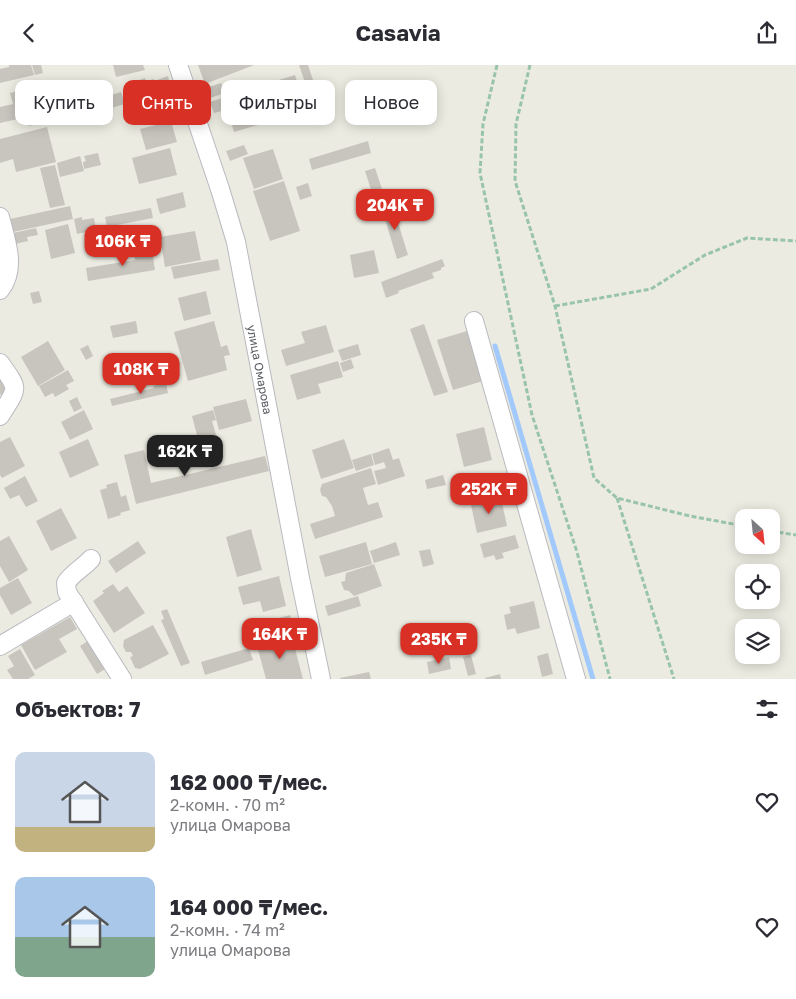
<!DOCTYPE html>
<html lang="ru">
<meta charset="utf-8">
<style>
body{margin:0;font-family:"Golos Text",sans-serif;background:#f2f2f3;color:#2b2b33;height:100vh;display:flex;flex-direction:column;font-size:19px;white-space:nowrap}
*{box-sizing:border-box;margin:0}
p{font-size:16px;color:#7c7c81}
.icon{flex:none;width:28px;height:28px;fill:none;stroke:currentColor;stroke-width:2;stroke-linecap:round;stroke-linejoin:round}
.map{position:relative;height:614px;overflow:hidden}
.drawer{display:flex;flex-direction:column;background:#fff;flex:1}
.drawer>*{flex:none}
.guide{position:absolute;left:15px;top:15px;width:500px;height:45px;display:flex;gap:10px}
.needle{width:32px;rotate:153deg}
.buttons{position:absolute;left:735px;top:444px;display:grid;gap:10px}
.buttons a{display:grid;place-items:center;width:45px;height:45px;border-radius:10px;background:#fff;box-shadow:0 2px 12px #0003;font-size:25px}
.price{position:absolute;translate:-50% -42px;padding:0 11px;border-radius:10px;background:#d93025;color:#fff;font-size:16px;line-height:32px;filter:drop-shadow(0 1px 2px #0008)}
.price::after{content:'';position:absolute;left:50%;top:30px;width:15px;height:11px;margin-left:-8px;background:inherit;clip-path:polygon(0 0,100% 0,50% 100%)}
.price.active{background:#222;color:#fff}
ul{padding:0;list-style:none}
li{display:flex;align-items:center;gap:15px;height:125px;padding:0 15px}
li span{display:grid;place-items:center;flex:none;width:140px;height:100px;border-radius:10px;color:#555}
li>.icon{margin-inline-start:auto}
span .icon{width:60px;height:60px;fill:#fffc;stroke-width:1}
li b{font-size:21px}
h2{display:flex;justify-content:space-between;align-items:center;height:60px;padding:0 15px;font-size:21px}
.pill{padding:0 18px;border-radius:10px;background:#fff;box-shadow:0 2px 12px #0003;font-size:18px;line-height:45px}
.pill.active{background:#d93025;color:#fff}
header{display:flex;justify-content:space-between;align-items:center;height:65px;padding:0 15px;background:#fff;font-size:22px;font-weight:700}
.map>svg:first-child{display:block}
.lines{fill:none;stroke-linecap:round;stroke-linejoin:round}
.stream{stroke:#a1c9fc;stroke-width:5}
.building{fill:#c8c5be}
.street-casing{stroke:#b9bac0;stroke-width:20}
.path{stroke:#98c4a9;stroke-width:3;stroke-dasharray:5 2.5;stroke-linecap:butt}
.street{stroke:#fff;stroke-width:18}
.labels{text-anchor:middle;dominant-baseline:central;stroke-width:4.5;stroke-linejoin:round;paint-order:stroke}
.street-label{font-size:12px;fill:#5a5c62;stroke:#fff}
</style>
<header><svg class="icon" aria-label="back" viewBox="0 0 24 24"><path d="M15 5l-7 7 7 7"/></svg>Casavia<svg class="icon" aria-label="share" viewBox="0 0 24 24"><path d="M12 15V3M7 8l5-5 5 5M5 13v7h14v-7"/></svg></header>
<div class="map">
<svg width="796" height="614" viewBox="0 0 796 614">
<rect width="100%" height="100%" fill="#ecebe1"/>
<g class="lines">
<path class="stream" d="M495 281 593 614"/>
</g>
<g class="building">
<path d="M9 0H31L34 10 0 18V4L9 2Z"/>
<path d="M32 0H41L43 8 35 10Z"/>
<path d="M113 0H143L145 5 116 12Z"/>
<path d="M198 0H254L205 19Z"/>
<path d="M299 0H308L318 30 310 32Z"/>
<path d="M295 10 305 40 269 52 259 21Z"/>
<path d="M168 11 171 23 161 27 157 15Z"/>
<path d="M145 13 146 16 154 14 158 29 130 37 126 22 137 19 136 16Z"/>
<path d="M221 18 225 28 210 33 206 23Z"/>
<path d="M42 20 50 56 29 61 27 52 0 58V42L13 39 10 28Z"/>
<path d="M257 22 261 35 214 48 210 37Z"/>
<path d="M121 27 125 39 104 45 101 33Z"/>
<path d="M174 28 178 39 137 51 134 40Z"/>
<path d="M259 38 265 58 234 67 228 47 241 40 242 43Z"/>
<path d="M171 56 177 77 146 85 140 64Z"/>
<path d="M47 62 56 97 16 107 13 94 0 98V74Z"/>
<path d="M368 76 371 88 312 105 309 94Z"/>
<path d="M244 80 248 89 230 96 226 86Z"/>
<path d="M170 83 177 110 139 119 132 93Z"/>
<path d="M273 84 283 114 254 124 243 93Z"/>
<path d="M98 88 101 100 84 104 83 97 86 96 84 91Z"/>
<path d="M80 91 84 106 60 112 57 98Z"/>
<path d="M55 100 65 140 50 143 40 103Z"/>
<path d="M375 103 385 133 375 137 365 106Z"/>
<path d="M284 116 300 166 270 176 253 126Z"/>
<path d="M308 118 312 131 300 135 296 122Z"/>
<path d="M183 127 186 142 160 149 156 134Z"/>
<path d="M392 138 408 190 397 194 381 141Z"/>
<path d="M70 141 73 154 13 167 10 154Z"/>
<path d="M151 143 153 153 107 162 105 152Z"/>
<path d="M82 152V155L94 153 96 165 77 169 74 154Z"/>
<path d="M68 159 75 188 51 194 45 165Z"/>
<path d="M36 163 38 170 27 172 28 176 15 179 13 168Z"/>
<path d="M195 166 201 195 165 202 160 172Z"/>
<path d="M152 185 155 205 88 216 86 203 135 195 134 188Z"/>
<path d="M374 185 379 208 354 213 350 190Z"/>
<path d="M218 194 220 205 174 214 171 202Z"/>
<path d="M442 194 445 201 441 203V205L432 208 434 213 398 226 399 228 386 233 381 217Z"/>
<path d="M39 226 42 237 33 239 30 228Z"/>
<path d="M206 226 211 249 184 256 178 233Z"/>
<path d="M136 256 138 268 113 273 110 261Z"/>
<path d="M214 256 221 282 227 280 230 290 224 291 227 305 188 316 174 267Z"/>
<path d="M424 259 448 327 434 331 410 264Z"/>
<path d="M326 260 334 287 286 301 281 285 305 278 301 267Z"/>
<path d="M467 266 483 316 453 325 437 275Z"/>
<path d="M48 276 65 305 38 321 21 292Z"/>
<path d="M358 279 361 290 342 296 338 285Z"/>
<path d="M88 280 93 291 86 295 80 284Z"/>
<path d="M351 294 354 303 343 307 340 298Z"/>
<path d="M338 296 343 312 318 319 321 328 297 335 290 310Z"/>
<path d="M68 305 74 316 66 320 69 324 55 332 53 328 45 332 39 321Z"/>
<path d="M0 311 11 317 3 331 0 329Z"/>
<path d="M166 318 168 328 112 341 110 334 154 323 153 321Z"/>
<path d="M77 332 82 343 74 347 69 336Z"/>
<path d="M246 334 252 356 219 365 213 342Z"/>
<path d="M84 345 93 364 70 375 61 357Z"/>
<path d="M213 345 216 355 212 356 216 370 198 374 192 351Z"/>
<path d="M484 362 492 395 464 402 456 369Z"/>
<path d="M10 372 25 401 2 413 0 410V377Z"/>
<path d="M88 374 99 400 70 413 59 387Z"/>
<path d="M344 374 354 403 321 414 312 385Z"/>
<path d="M183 377 185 386 173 389 171 380Z"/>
<path d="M389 383 393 395 399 393 405 411 378 420 374 406 386 403 384 397 375 400 372 389Z"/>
<path d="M144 385 151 418 265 391 269 406 136 439 124 390Z"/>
<path d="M371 389 374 400 356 406 352 395Z"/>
<path d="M371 403 376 419 363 423 368 440 378 437 383 452 315 474 310 459 335 451 332 441 326 432 322 431 320 425 322 419Z"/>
<path d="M443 410 446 420 427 424 425 415Z"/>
<path d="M25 411 38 436 26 442 19 430 10 434 4 423Z"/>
<path d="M117 417 121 432 126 430 130 445 120 448 121 450 108 454 100 425 107 423 106 420Z"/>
<path d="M501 433 507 461 477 468 471 440Z"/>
<path d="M61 443 77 473 51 486 36 456Z"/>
<path d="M251 464 262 505 237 512 226 472Z"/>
<path d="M515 470 519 483 502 488 504 493 496 495 494 490 484 493 480 479Z"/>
<path d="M9 471 28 505 9 517 0 501V476Z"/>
<path d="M138 476 146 488 116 508 108 496Z"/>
<path d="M366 477 372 499 325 512 319 491Z"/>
<path d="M396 477 400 490 374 498 370 486Z"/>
<path d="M430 484 434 499 423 502 419 486Z"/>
<path d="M374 499 382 521 354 531 349 526 344 525 341 517 345 516 346 508Z"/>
<path d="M279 511 286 541 263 547 260 536 243 540 238 522Z"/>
<path d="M18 513 32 538 11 550 0 530V523Z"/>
<path d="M113 519 119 527 127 521 145 548 114 568 93 536 104 528 102 526Z"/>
<path d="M358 531 361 541 328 551 325 541Z"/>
<path d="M534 536 540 563 517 569 515 563 507 565 504 550 511 548 509 542Z"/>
<path d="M167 544 190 598 181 601 161 555 164 554 161 546Z"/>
<path d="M290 550 295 568 252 580 247 562Z"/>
<path d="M70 552 77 564 59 574 67 587 35 605 21 580Z"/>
<path d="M153 560 169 589 140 604 135 603 130 592 133 591 131 587H126L123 581 124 575Z"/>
<path d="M292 572 303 614H266L257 581Z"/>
<path d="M469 572 472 585 460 588 458 575Z"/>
<path d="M91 574 107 603 97 609 80 581Z"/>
<path d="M249 583 253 595 205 610 201 597Z"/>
<path d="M20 584 35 610 28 614H13L7 605 14 601 8 591Z"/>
<path d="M548 588 553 609 542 612 537 591Z"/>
<path d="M471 590 476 609 468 611 463 592Z"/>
<path d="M449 592 451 604 429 609 427 597Z"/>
<path d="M369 607 371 614H340V613Z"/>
<path d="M500 609 501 614H485V613Z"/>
</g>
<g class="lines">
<g class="street-casing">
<g id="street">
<path id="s1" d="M178 0 220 124 236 177 300 513 321 614"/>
<path d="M0 152C6 176 17 203 0 225"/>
<path d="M474 256 576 614"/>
<path d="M0 298C20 326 18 322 0 351"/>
<path d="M91 494C83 503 72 508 66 518L67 527 122 614"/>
<path d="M0 581 74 537"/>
</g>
</g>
<g class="path">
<path d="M497 0 483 59 480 108 532 350 577 487 610 614"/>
<path d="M530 0 516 59 515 116 555 241 594 413 617 433 690 451 744 461"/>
<path d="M555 241 651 224 705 190 747 173 796 176"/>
<path d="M617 433 674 614"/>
<path d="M771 466 796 470"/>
</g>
<use href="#street" class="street"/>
</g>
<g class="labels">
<g class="street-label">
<text stroke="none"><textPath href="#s1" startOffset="316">улица Омарова</textPath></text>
</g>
</g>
</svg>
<div class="buttons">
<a><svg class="needle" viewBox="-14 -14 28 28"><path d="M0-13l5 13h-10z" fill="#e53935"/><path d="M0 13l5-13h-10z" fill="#7c7c81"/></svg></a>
<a><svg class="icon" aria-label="locate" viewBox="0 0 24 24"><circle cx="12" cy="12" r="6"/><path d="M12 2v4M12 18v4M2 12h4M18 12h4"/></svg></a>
<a><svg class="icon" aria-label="layers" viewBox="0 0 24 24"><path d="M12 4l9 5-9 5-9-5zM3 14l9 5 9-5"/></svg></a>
</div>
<b class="price" style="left:395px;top:166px">204K ₸</b>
<b class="price" style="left:123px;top:202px">106K ₸</b>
<b class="price" style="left:141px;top:330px">108K ₸</b>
<b class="price active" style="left:185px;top:412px">162K ₸</b>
<b class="price" style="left:489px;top:450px">252K ₸</b>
<b class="price" style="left:280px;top:595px">164K ₸</b>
<b class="price" style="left:439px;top:600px">235K ₸</b>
<div class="guide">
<a class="pill">Купить</a>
<a class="pill active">Снять</a>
<a class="pill">Фильтры</a>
<a class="pill">Новое</a>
</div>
</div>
<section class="drawer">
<h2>Объектов: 7<svg class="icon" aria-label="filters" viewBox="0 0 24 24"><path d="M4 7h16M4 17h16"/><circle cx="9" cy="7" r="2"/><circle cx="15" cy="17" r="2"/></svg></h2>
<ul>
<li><span style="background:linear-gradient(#c9d6e8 75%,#c2b280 0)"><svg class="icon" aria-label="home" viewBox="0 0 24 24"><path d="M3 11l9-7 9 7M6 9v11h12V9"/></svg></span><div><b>162 000 ₸/мес.</b><p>2-комн. · 70 m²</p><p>улица Омарова</p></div><svg class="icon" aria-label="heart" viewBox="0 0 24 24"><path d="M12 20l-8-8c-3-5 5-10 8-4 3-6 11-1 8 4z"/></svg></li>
<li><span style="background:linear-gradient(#a9c7e8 60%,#7fa58c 0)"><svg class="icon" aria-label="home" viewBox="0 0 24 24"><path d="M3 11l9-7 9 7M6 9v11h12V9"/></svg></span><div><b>164 000 ₸/мес.</b><p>2-комн. · 74 m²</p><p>улица Омарова</p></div><svg class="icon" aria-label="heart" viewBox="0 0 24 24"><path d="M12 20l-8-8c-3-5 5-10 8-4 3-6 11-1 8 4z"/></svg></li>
</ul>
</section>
